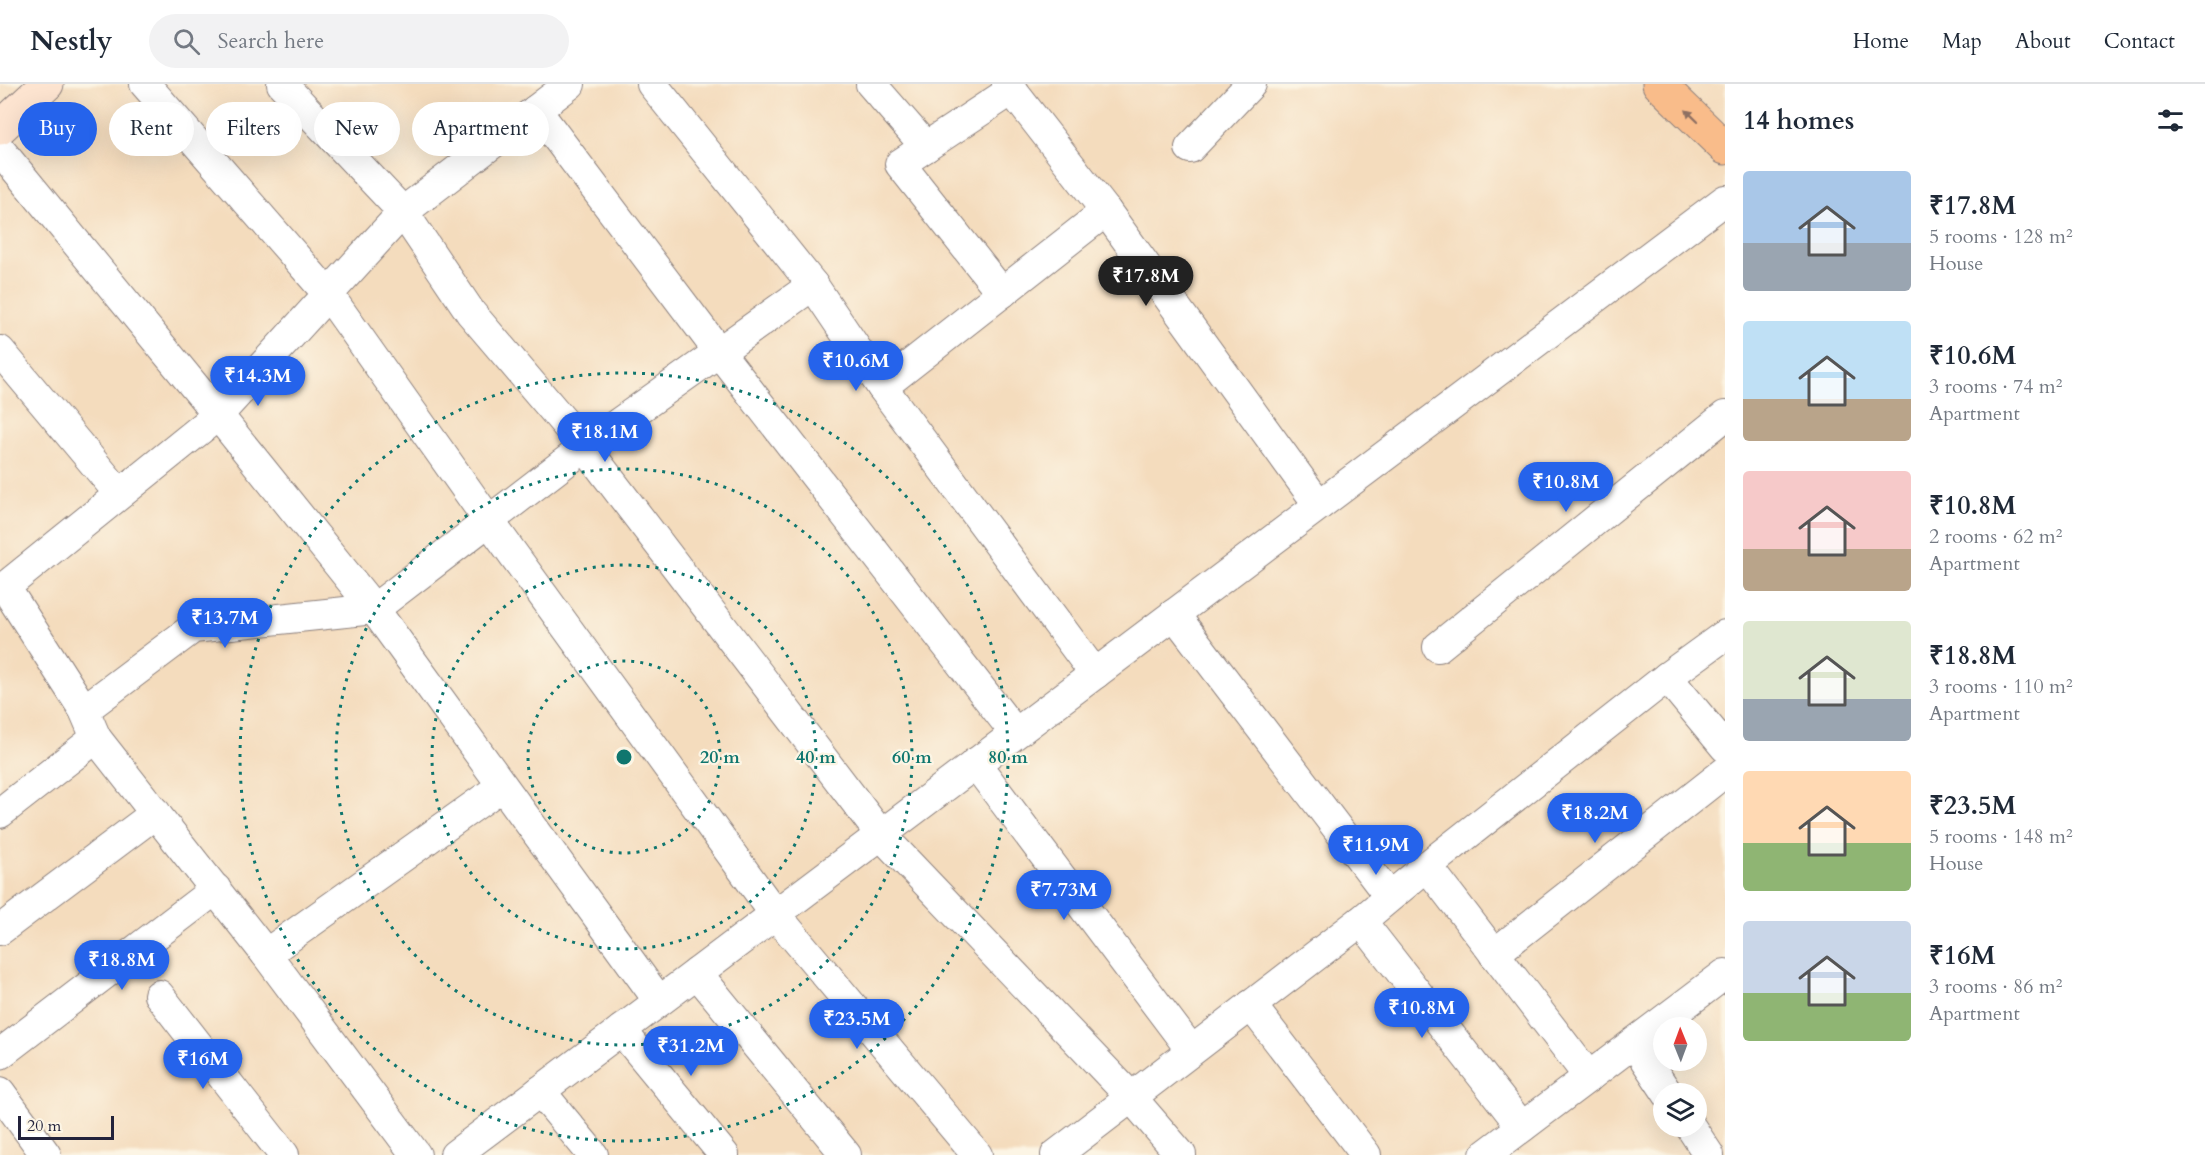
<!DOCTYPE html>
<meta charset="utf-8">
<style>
body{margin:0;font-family:Cardo,serif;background:#f2f2f3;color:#1f2937;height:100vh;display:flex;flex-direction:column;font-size:22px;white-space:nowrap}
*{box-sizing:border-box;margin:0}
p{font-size:20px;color:#747a83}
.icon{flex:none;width:33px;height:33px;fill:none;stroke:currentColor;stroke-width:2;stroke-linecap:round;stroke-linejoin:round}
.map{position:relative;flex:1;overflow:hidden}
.side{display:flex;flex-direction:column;background:#fff;width:480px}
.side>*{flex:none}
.guide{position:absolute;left:18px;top:18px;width:570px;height:54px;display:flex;gap:12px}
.needle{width:39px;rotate:359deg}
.tools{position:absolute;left:1653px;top:933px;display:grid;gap:12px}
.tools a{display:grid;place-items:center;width:54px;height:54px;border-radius:50%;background:#fff;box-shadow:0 6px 24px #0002;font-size:30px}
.scale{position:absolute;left:18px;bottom:15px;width:96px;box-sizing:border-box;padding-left:6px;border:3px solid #22223b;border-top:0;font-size:16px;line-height:21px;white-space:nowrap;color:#22223b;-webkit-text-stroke:4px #fcf5e5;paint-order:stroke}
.price{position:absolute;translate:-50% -51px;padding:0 14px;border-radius:21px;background:#2563eb;color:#fff;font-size:20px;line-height:39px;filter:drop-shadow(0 2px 3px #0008)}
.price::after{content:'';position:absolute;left:50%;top:36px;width:18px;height:14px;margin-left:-9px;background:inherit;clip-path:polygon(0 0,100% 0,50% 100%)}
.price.current{background:#222;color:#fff}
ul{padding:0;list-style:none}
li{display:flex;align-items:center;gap:18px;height:150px;padding:0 18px}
li span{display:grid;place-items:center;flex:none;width:168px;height:120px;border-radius:6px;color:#555}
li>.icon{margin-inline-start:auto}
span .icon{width:72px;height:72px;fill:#fffc;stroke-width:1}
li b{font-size:26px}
h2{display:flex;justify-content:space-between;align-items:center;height:72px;padding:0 18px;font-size:26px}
.tag{padding:0 21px;border-radius:27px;background:#fff;box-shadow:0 6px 24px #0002;font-size:21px;line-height:54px}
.tag.current{background:#2563eb;color:#fff}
header{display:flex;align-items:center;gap:36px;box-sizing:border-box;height:84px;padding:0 30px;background:#fff;border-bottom:2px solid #e0e1e3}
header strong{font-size:28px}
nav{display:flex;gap:33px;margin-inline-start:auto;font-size:21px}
.search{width:420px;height:54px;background:#f2f2f3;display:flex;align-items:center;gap:15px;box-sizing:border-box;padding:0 21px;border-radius:33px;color:#747a83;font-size:22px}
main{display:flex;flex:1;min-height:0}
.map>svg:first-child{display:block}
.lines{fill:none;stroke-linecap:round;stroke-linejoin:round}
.street-casing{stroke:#8b7f7c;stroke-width:32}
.secondary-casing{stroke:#8b7f7c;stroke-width:35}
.primary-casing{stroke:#8b7f7c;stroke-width:35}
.street{stroke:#fff;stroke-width:30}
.secondary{stroke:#fde4d0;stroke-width:33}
.primary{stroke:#f9bc8a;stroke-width:33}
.oneway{fill:#8e6f62}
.ring{fill:none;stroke:#0f766e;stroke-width:3;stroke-dasharray:3 6}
.centre{fill:#0f766e;stroke:#fcf5e5;stroke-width:3}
.ring-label{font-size:18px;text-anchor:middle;font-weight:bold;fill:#0f766e;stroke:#fcf5e5;stroke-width:4.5;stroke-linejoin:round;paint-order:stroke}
</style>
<header>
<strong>Nestly</strong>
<div class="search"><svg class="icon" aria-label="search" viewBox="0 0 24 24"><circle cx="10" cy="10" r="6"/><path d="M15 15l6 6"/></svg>Search here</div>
<nav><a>Home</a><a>Map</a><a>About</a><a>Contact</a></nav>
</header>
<main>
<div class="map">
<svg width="1725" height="1071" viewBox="0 0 1725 1071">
<rect width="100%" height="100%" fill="#fcf5e5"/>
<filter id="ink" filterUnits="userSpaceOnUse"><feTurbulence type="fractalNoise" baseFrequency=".0167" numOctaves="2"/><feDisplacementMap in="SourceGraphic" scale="12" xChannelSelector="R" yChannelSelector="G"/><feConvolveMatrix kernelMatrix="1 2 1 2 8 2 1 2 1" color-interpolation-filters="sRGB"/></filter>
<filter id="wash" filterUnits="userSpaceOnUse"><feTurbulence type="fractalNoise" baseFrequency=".008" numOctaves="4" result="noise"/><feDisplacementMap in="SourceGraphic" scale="24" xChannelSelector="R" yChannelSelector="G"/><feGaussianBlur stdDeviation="1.35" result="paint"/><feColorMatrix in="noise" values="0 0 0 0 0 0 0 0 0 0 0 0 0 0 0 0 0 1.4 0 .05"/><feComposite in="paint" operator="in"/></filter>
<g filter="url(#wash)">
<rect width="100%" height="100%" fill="#f4dcbd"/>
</g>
<g filter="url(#ink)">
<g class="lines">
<g class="street-casing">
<g id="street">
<path d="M145 0 328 210 489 437 775 830 977 1071"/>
<path d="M282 0 403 128 471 229 585 363 881 751 1131 1013 1181 1071"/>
<path d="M652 0 813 201 882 303 1095 590"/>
<path d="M871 0 926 63"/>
<path d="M1007 0 1106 127 1319 421"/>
<path d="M536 26 719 268 1015 649"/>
<path d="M1190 64 1251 0"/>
<path d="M0 66 218 331 374 525 659 917"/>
<path d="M1002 209 900 80 1012 6"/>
<path d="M0 267 119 409"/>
<path d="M882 303 1106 127"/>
<path d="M1174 530 1389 812"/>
<path d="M1438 563 1725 332"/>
<path d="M1667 593 1725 663"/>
<path d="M84 626 193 544 374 525 585 363 813 201"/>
<path d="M96 654 84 626 5 503 218 331 403 128 570 0"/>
<path d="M975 679 1191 966"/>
<path d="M0 729 96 654 266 870 416 1071"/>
<path d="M1427 782 1589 993"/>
<path d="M1361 837 1522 1043"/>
<path d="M0 846 156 729"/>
<path d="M266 870 502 702"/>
<path d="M1494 870 1725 688"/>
<path d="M697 889 846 1071"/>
<path d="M159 911 284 1071"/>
<path d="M1251 921 1366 1071"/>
<path d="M621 946 724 1071"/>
<path d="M1634 959 1668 1010"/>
<path d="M0 970 216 805"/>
<path d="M540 1007 593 1071"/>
<path d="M0 1008 46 1071"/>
<path d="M1690 1042 1709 1071"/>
<path d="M455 1071 1725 116"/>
<path d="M1056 1071 1361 837 1427 782 1667 593 1725 551"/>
<path d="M1485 1071 1725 890"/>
</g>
</g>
<g class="secondary-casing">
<path id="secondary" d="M0 44 47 0"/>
</g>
<g class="primary-casing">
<path id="primary" d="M1659 0 1725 64"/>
</g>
<use href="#street" class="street"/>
<use href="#secondary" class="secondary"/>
<use href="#primary" class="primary"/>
</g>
<defs><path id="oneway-solid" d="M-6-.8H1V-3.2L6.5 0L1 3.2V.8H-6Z" transform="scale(1.5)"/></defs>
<use class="oneway" href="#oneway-solid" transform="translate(1692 32) rotate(-136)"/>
</g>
<g class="ring">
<circle cx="624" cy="673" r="96"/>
<circle cx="624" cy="673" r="192"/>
<circle cx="624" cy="673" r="288"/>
<circle cx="624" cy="673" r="384"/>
</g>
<circle cx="624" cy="673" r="9" class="centre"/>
<g class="ring-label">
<text x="720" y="679">20 m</text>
<text x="816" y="679">40 m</text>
<text x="912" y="679">60 m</text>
<text x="1008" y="679">80 m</text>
</g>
</svg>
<div class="tools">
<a><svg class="needle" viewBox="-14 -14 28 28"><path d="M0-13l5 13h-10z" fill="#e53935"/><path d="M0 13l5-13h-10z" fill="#747a83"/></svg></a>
<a><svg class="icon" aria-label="layers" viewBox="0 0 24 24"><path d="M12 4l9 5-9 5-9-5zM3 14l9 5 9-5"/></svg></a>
</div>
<div class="scale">20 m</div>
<b class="price current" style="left:1146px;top:223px">₹17.8M</b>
<b class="price" style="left:856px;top:308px">₹10.6M</b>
<b class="price" style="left:258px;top:323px">₹14.3M</b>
<b class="price" style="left:605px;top:379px">₹18.1M</b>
<b class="price" style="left:1566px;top:429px">₹10.8M</b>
<b class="price" style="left:225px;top:565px">₹13.7M</b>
<b class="price" style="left:1595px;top:760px">₹18.2M</b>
<b class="price" style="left:1376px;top:792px">₹11.9M</b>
<b class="price" style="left:1064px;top:837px">₹7.73M</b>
<b class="price" style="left:122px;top:907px">₹18.8M</b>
<b class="price" style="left:1422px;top:955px">₹10.8M</b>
<b class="price" style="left:857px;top:966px">₹23.5M</b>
<b class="price" style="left:691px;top:993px">₹31.2M</b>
<b class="price" style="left:203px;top:1006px">₹16M</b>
<div class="guide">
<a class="tag current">Buy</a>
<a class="tag">Rent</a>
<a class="tag">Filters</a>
<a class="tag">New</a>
<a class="tag">Apartment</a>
</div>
</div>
<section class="side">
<h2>14 homes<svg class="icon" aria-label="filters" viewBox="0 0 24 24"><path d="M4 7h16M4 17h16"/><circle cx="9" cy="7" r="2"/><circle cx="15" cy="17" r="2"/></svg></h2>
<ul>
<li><span style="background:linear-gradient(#a9c7e8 60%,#9aa5b1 0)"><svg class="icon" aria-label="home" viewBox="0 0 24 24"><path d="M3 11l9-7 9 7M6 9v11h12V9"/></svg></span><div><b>₹17.8M</b><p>5 rooms · 128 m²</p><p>House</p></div></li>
<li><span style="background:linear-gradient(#bfe0f5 65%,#b9a48a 0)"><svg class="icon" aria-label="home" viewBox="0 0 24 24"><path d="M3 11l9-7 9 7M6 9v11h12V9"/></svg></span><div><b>₹10.6M</b><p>3 rooms · 74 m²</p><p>Apartment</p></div></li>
<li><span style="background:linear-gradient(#f6c9c9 65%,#b9a48a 0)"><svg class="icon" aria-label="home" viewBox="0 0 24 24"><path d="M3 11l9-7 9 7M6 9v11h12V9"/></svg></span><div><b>₹10.8M</b><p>2 rooms · 62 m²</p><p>Apartment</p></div></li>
<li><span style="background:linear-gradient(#dfe7d0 65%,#9aa5b1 0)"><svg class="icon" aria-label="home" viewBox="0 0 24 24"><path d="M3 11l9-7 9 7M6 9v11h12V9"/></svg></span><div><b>₹18.8M</b><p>3 rooms · 110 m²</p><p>Apartment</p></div></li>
<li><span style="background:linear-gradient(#ffd9b3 60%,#8fb573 0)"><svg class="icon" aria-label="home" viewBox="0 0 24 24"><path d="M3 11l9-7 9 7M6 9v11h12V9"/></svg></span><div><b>₹23.5M</b><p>5 rooms · 148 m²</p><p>House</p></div></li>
<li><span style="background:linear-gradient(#c9d6e8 60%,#8fb573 0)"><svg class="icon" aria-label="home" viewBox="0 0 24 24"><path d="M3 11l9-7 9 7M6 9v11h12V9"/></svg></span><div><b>₹16M</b><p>3 rooms · 86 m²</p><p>Apartment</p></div></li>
</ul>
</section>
</main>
